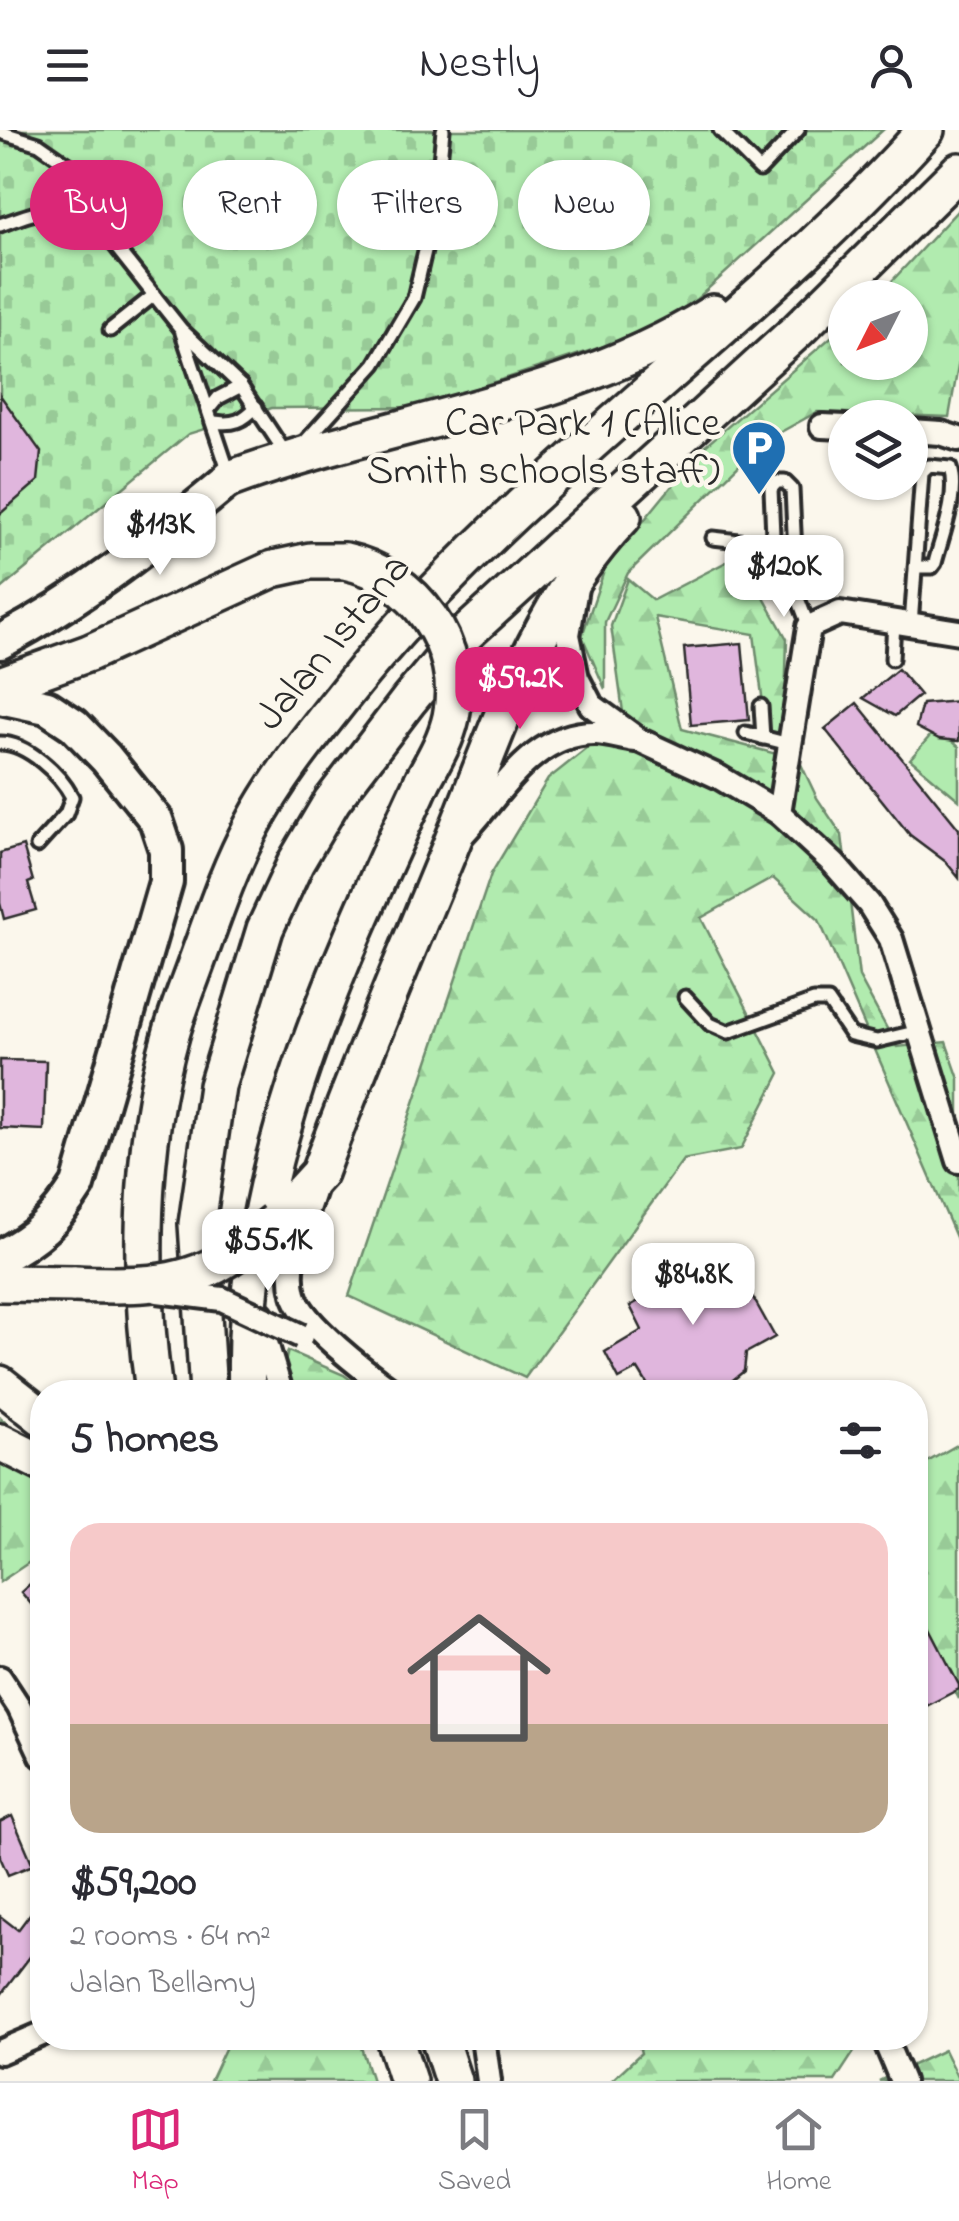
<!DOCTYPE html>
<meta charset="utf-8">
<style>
body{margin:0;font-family:"Indie Flower",sans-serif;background:#f7f7f7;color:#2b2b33;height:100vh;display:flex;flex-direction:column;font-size:38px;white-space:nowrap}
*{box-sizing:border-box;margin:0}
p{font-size:32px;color:#7c7c81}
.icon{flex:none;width:55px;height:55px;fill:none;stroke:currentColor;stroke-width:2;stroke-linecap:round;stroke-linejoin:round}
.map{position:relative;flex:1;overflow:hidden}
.drawer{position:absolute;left:30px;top:1250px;width:898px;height:670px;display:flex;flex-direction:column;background:#fff;border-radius:40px;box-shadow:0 2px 8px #0004}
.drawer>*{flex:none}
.hud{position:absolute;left:30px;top:30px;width:900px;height:90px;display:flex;gap:20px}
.needle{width:65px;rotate:228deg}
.tools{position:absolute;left:828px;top:150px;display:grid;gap:20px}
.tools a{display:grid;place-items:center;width:100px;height:100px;border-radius:50%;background:#fff;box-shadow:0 2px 8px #0004;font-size:50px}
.price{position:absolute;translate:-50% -85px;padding:0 22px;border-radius:20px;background:#fff;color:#222;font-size:32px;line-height:65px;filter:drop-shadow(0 2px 5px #0008)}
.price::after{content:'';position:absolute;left:50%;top:60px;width:30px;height:22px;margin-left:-15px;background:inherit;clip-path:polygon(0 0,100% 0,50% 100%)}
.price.selected{background:#db2777;color:#fff}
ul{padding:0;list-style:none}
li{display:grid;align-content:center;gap:20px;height:530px;padding:0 40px}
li+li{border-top:2px solid #e1e1e2}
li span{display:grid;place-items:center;height:310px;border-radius:30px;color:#555}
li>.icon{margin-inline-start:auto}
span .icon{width:180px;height:180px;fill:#fffc;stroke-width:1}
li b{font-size:42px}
h2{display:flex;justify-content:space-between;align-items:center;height:120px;padding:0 40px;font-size:42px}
.chip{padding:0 35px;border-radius:45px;background:#fff;box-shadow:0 2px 8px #0004;font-size:35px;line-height:90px}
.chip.selected{background:#db2777;color:#fff}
header{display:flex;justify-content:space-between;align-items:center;height:130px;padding:0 40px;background:#fff;font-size:45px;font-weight:600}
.tabs{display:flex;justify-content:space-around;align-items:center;height:140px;border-top:2px solid #e1e1e2;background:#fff;font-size:28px;color:#7c7c81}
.tabs a{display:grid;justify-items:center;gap:5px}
.tabs .selected{color:#db2777}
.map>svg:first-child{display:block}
.green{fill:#b1ebaf;stroke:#6e8b6d;stroke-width:2.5}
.forest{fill:url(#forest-firs);stroke:#6e8b6d;stroke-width:2.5}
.cemetery{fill:url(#cemetery-stones);stroke:#6e8b6d;stroke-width:2.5}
.building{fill:#e0b6dd;stroke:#2b2b2b;stroke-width:2.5}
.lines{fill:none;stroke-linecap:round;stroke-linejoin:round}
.lane-casing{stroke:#2b2b2b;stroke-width:19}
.street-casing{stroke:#2b2b2b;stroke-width:30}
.secondary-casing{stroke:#2b2b2b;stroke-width:40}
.primary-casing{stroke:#2b2b2b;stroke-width:42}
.lane{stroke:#fbf7ec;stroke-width:11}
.street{stroke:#fbf7ec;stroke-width:22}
.secondary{stroke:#fbf7ec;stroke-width:32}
.primary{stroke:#fbf7ec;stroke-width:35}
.street-bridge-casing{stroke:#2b2b2b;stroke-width:30;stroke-linecap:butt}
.primary-bridge-casing{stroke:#2b2b2b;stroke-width:42;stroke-linecap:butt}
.street-bridge{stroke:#fbf7ec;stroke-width:22}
.primary-bridge{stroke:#fbf7ec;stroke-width:35}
.labels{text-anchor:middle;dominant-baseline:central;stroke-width:9;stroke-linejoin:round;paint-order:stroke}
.poi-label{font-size:42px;fill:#2b2b2b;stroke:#fbf7ec;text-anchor:end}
.street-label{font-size:42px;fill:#2b2b2b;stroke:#fbf7ec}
</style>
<header><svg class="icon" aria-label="menu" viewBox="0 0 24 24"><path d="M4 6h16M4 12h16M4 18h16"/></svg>Nestly<svg class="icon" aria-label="person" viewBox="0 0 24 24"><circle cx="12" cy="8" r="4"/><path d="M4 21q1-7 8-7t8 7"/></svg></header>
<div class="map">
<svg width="959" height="1951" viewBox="0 0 959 1951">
<defs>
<pattern id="forest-firs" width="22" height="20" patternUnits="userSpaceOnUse" patternTransform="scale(2.5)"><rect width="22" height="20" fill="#b1ebaf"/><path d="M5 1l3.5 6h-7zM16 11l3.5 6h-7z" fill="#98ca97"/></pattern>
<pattern id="cemetery-stones" width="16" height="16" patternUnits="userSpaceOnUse" patternTransform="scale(2.5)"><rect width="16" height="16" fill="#b1ebaf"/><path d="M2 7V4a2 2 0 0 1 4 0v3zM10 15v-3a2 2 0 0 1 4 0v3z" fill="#98ca97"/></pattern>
</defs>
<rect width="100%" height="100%" fill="#fbf7ec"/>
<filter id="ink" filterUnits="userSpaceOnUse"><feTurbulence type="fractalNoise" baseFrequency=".01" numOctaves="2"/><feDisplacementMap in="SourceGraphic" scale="20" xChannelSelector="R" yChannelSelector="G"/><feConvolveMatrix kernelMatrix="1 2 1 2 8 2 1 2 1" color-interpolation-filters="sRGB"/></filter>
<g filter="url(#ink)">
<path class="green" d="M937 598 959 617V670L910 629Z"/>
<g class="forest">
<path d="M959 79V231L949 287 817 282 761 313 628 443 605 492V559L582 506 605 438 703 318 845 195V232H910V168L877 167Z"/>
<path d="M740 425 787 509 784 608 767 604 754 504 655 487 682 599 799 630 817 668 842 705 859 847 897 917 946 912 959 949V1114L819 790 773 748 701 788 780 943 741 1019 683 1030 525 1248 349 1166 491 744 548 649 624 589 611 496 628 449 653 470Z"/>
<path d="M288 1221 344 1245 367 1262H277Z"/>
<path d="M0 1288 29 1311 42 1334V1428L40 1425 0 1452Z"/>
<path d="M959 1314V1569L915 1483V1339Z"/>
<path d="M230 1908H358L372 1951H210Z"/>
<path d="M637 1908H850L856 1919 835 1951H611L641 1923Z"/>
<path d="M944 1920 959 1951H879Z"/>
</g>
<path class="cemetery" d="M0 0H883L668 195 419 277 272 278 188 304 0 460Z"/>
<g class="building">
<path d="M0 265 41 322 38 351 0 384Z"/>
<path d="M742 513 749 590 691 595 684 518Z"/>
<path d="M898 539 920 565 895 586 863 568Z"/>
<path d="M959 571V611L939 609 916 597 922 574Z"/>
<path d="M857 573 959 699V748L946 732 910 705 825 599Z"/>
<path d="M23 716 33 751 28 753 36 780 4 789 0 773V723Z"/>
<path d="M0 930 46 931 44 1000 0 998Z"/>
<path d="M726 1119 775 1207 746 1223 744 1241 728 1254 718 1256 698 1251 678 1262H652L638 1239 619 1249 605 1222 642 1200 630 1176 647 1166 636 1144 650 1138 659 1156Z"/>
<path d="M42 1443V1487L21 1462Z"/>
<path d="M915 1470 959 1555V1559L915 1582Z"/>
<path d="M12 1686 33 1735 8 1745 0 1727V1692Z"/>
<path d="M42 1768V1811L0 1866V1786L18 1800Z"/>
</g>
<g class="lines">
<g class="lane-casing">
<g id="lane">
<path d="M720 0 760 40 798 0"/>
<path d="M0 2 39 14 72 37 96 92 181 199 241 256 288 327"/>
<path d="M0 95C44 79 52 75 96 92"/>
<path d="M110 200 154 165"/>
<path d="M182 203 230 346"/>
<path d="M209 279 218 268 241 256"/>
<path d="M214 292C234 295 243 291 256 277"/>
<path d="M302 315 375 234 414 168 436 74 443 0"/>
<path d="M713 408 773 415"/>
<path d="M797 466 775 452 771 359 777 352H785L792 359 797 466 809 497"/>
<path d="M911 495 922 343 929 336 950 338C959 364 942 406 935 433L932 437H915"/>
<path d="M892 529 894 492"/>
<path d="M761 576 763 608"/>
<path d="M746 603 789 614"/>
<path d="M0 613C27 613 60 644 72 667L66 684 37 716"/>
<path d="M685 867 710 894 728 902 814 871H828L851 905 877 911 919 901"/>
</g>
</g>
<g class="street-casing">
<g id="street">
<path d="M822 296 845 297"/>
<path d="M910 301 941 303 959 309"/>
<path d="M576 458 568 505 577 548 591 575 639 610 719 647 779 683 834 734 869 774 891 809 959 1031"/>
<path d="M779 683 809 497 840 483 959 502"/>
<path d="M460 707C500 667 531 601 597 603 609 604 623 608 635 610"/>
<path d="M315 1056C305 1088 285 1130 294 1164 301 1193 369 1244 394 1262"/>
<path d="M261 1184 262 1200 281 1262"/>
<path d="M0 1548 19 1577 42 1626"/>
<path d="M483 1908 489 1951"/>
<path d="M884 1908 902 1951"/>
<path d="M0 1922 42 1904"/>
</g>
</g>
<g class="secondary-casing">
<g id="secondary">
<path d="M0 512C85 467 157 410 230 349"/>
<path d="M0 567 47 577 74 595 106 628 156 690 166 720V752L78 1055C56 1090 37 1108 0 1127"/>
</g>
</g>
<g class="primary-casing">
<g id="primary">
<path d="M230 349C390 290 566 275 713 183"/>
<path d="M0 555 89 523 273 439 310 431H345"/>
<path d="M274 1092 319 1043C359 934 405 827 449 720 497 603 534 480 623 387"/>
<path d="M0 1153 75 1154"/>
<path d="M0 1254 42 1287"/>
<path d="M154 1262C138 1148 139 1017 171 905 177 883 186 861 194 839 212 790 228 740 253 694 279 645 314 603 348 560 516 349 747 200 926 0"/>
<path d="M208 1262 197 1094 217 956 265 799 296 732 332 671 409 570 460 509 798 200 959 41"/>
<path d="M247 1262C238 1046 335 841 423 650"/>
<path d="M0 1312 42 1333"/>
<path d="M394 1908 408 1951"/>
<path d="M439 1908 453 1951"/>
</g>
</g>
<use href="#lane" class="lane"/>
<use href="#street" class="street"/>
<use href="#secondary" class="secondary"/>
<use href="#primary" class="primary"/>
<g class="street-bridge-casing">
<path id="street-bridge" d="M158 1161 222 1169 301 1206"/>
</g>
<g class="primary-bridge-casing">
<g id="primary-bridge">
<path d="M345 431C414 445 466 517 451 587 446 610 434 630 423 650"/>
<path d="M75 1154C124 1156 179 1158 223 1131 241 1121 257 1105 274 1092"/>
</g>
</g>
<use href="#street-bridge" class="street-bridge"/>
<use href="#primary-bridge" class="primary-bridge"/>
</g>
</g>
<defs>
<g id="parking-pin" transform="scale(2.875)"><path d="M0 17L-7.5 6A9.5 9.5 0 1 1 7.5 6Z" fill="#1f6fb2" stroke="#fbf7ec"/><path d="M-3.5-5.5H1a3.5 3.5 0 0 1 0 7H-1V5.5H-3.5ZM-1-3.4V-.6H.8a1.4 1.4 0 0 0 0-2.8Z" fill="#fff"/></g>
</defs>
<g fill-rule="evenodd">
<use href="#parking-pin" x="759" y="318"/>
</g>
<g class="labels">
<g class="poi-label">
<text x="720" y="294">Car Park 1 (Alice<tspan x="720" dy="48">Smith schools staff)</tspan></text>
</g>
<g class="street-label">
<text transform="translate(334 513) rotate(-50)">Jalan Istana</text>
</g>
</g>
</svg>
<div class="tools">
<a><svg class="needle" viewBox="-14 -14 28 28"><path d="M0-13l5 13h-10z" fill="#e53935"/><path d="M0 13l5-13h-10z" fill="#7c7c81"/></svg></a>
<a><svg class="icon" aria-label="layers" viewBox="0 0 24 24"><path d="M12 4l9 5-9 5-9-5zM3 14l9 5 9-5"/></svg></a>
</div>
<b class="price" style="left:160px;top:448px">$113K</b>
<b class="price" style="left:784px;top:490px">$120K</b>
<b class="price selected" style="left:520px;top:602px">$59.2K</b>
<b class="price" style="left:268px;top:1164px">$55.1K</b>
<b class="price" style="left:693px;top:1198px">$84.8K</b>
<div class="hud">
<a class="chip selected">Buy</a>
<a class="chip">Rent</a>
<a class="chip">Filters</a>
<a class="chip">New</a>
</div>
<section class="drawer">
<h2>5 homes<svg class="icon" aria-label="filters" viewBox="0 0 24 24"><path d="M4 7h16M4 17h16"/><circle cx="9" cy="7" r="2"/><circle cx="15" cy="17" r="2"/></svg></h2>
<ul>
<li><span style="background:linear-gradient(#f6c9c9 65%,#b9a48a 0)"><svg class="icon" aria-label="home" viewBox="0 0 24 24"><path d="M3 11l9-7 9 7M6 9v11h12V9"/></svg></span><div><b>$59,200</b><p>2 rooms · 64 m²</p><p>Jalan Bellamy</p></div></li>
</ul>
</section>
</div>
<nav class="tabs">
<a class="selected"><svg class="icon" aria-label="map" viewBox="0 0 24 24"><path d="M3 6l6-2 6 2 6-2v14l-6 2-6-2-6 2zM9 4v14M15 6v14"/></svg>Map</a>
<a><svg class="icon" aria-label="saved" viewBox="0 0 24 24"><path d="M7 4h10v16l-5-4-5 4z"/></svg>Saved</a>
<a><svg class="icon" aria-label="home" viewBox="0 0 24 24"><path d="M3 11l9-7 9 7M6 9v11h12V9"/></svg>Home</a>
</nav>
